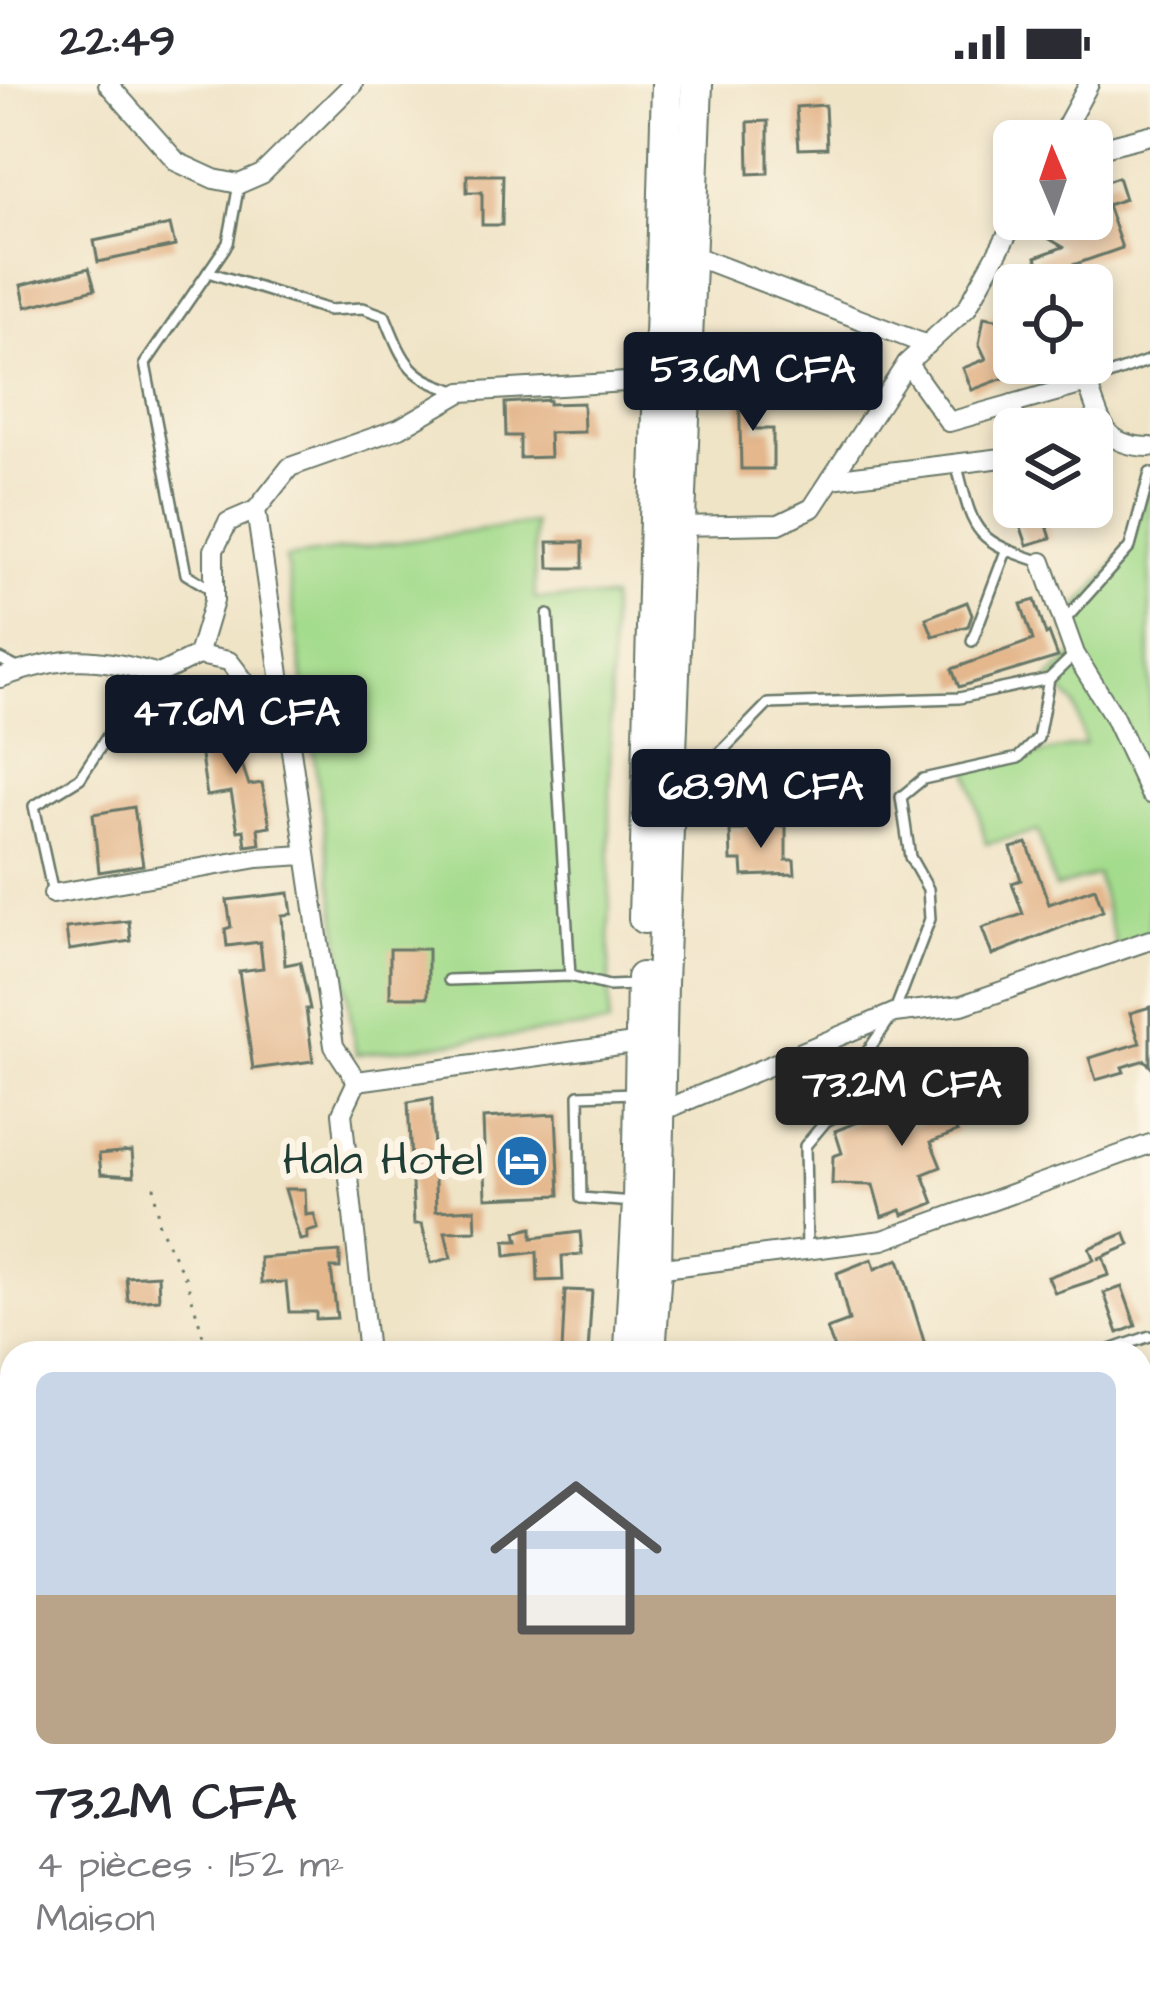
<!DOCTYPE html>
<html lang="fr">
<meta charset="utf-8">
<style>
body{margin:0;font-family:"Architects Daughter",sans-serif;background:#f2f2f3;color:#2b2b33;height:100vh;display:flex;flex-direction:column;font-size:45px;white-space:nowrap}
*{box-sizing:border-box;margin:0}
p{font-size:39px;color:#7c7c81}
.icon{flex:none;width:66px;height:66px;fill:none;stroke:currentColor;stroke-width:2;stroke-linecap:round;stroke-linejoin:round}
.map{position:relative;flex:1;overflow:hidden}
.sheet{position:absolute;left:0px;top:1257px;width:1152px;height:660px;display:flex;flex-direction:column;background:#fff;border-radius:36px 36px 0 0;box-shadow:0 6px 18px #0003}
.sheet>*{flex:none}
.needle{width:78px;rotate:358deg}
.tools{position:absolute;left:993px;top:36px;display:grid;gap:24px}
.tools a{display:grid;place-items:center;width:120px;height:120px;border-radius:18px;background:#fff;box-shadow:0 6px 18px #0003;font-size:60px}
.price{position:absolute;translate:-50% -102px;padding:0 27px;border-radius:12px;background:#111827;color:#fff;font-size:39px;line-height:78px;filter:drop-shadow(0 3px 6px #0008)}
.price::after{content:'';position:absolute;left:50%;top:72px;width:36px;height:27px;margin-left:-18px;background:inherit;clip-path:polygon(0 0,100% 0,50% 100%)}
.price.current{background:#222;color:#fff}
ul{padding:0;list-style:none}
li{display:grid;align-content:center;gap:24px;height:636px;padding:0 36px}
li span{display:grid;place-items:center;height:372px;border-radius:18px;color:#555}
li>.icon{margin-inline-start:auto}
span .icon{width:216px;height:216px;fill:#fffc;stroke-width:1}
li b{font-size:51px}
.status{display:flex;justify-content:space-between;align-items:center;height:84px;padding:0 60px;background:#fff;direction:ltr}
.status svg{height:33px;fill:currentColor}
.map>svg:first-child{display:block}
.green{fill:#a4dc8d;stroke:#628c60;stroke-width:3}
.building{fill:#e4b78d}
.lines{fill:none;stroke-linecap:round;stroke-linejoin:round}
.lane-casing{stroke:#687767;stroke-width:14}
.street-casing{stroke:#687767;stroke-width:22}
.primary-casing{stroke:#687767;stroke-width:34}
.path{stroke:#687767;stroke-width:3;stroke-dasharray:3 9;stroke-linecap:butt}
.lane{stroke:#fff;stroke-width:9}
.street{stroke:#fff;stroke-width:18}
.primary{stroke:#fff;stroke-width:30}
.labels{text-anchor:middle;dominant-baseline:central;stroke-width:12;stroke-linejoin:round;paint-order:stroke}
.poi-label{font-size:45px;fill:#1f3d34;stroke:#fcf5e5;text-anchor:end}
</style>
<div class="status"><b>22:49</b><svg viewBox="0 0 49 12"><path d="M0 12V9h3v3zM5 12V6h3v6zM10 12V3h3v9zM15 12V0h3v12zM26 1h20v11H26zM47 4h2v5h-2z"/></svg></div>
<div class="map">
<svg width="1150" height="1917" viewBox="0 0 1150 1917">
<rect width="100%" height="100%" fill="#fcf5e5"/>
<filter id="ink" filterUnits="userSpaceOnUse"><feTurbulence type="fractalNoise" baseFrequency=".00833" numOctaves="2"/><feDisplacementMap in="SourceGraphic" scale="24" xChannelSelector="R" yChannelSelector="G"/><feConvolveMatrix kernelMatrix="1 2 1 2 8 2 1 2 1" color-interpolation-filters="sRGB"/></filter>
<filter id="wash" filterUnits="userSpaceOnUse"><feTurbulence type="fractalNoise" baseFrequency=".004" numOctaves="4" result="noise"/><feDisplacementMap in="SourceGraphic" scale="48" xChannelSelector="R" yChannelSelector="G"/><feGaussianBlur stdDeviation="2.7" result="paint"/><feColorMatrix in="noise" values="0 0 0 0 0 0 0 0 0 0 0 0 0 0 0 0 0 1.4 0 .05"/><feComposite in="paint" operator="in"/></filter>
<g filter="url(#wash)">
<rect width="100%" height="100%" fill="#f0e4c7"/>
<g class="green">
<path d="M1150 389V856L1117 867 1097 791 1055 804 1038 747 986 760 968 685 1085 660 1075 620 1049 595 1075 570 1064 538 1130 463Z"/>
<path d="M534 439 535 515 611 514 609 941 356 970 286 474Z"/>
</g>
<g id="blocks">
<g class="building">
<path d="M825 21 827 64 799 65 796 23Z"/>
<path d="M768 37V89L749 90 748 38Z"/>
<path d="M467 91H503L502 141H482V108H467Z"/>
<path d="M1118 93 1125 115 1107 121 1122 164 1073 181 1080 201H1047L1036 173 1063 163 1038 148 1045 135H1092V102Z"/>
<path d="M170 141 175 162 98 178 94 157Z"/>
<path d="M89 184 95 205 26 223 21 201Z"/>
<path d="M984 233 1014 238V279L1041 280 972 306 963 284 986 275 979 260Z"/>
<path d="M752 297 755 345H773V385H741L739 298Z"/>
<path d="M549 316V320L583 319 584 348 549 349 550 373 520 374V352H506L505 319Z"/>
<path d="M1014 423H1041L1051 454 1027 461Z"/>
<path d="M548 458H583V484H549Z"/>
<path d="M1035 516 1046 551 1049 549 1058 573 959 603 952 585 1033 556 1021 520Z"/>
<path d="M967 518 972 531 968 542 933 552 926 534Z"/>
<path d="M262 642 267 661 237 665 249 701 262 699 270 742 258 744 260 760 246 762 244 746 238 747 231 708 207 712 198 652Z"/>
<path d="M134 723 143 781 99 788 93 730Z"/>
<path d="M743 742H786V776H794L795 790 743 792 742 777H731L730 746H743Z"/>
<path d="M1027 759 1049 820 1095 804 1103 827 992 871 982 844 1023 830 1012 799 1021 796 1011 764Z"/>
<path d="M289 809 292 830 282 831 285 881 300 878 310 925H306L313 977 253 985 239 887 263 884 260 858 227 862 225 845 231 843 227 816Z"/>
<path d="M129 837 131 857 69 866 66 844Z"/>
<rect x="390" y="865" width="38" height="48"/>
<path d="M1150 923V982L1145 976 1122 983 1124 988 1096 996 1089 974 1140 959 1130 929Z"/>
<path d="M987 988 994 1007 948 1025 957 1048 931 1058 941 1083 923 1090 934 1119 903 1131 901 1126 882 1133 873 1101 832 1100 833 1072 842 1069 835 1047 886 1027 889 1033 899 1030 904 1045 928 1036 920 1013Z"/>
<path d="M432 1014 436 1127 475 1125 476 1147 445 1148 451 1174 431 1179 422 1140H414L408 1018Z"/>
<path d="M556 1030 560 1111 486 1114 483 1034Z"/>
<path d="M132 1067 134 1092 101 1090 99 1070Z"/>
<path d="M285 1105H305L306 1131 314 1130 318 1145 307 1148V1155L300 1156Z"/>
<path d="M532 1144V1154L580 1148 582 1170 562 1172 563 1196 538 1197 537 1168 506 1172 505 1157H518L516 1148Z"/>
<path d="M1125 1149 1130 1161 1097 1175 1103 1173 1109 1191 1055 1209 1048 1193 1094 1176 1089 1164Z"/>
<path d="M340 1168V1184H331L337 1234 316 1235V1228H289L286 1198 261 1199 260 1174Z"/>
<path d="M872 1175 875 1185 899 1175 926 1264 912 1269H836L827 1245 849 1237 837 1189Z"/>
<path d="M158 1191 159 1215 128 1217 126 1193Z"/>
<path d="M1122 1203 1136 1242 1118 1249 1104 1209Z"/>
<path d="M565 1206 592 1207 588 1269 562 1268Z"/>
</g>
</g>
</g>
<g filter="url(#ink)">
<use href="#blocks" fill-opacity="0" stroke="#687767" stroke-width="3"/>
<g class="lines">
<g class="lane-casing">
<g id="lane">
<path d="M208 188 329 226 363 224 385 232C404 279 409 295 461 308"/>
<path d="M1087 299 1150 276"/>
<path d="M956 379C974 447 971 456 1042 478"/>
<path d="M211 505 186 490 145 280 228 159 239 100"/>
<path d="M548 531 570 892"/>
<path d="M1064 537 1130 463 1150 389"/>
<path d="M972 557 1006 467"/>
<path d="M0 575 21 586"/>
<path d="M677 713 768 620 959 614 1049 595 1075 570"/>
<path d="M53 810 34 722 80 694 131 616 159 590"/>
<path d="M449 896 570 892 609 902 634 901"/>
<path d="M633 1118 581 1114 579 1011 635 1009"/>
<path d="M807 1166 805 1062 826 1037 848 1026 867 968 894 929 930 835 928 805 910 773 901 713 923 695 1018 674 1038 654 1049 595"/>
<path d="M1102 1269 1150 1252"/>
</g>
</g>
<g class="street-casing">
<g id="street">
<path d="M108 0 177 78 214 95 239 100 262 90 353 0"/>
<path d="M1058 57 1089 0"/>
<path d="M1092 66 1150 51"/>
<path d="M689 170 927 261"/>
<path d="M907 279 949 338 1087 299C1102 339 1102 362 1150 363"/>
<path d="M1012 320 1016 345"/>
<path d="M831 395 1002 374 1014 359"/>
<path d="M678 442 779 440 812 424 907 279 967 224 1016 135"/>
<path d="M1042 478 1075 570 1113 631 1150 710"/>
<path d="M198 571 229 577 271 632 286 643"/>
<path d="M0 594C66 570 92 572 159 590L198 571 214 517V466L228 438 256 426"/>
<path d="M53 810 258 774 304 771"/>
<path d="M357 997 641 958"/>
<path d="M653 1031 894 929 962 921 1150 856"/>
<path d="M656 1185 883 1156 1150 1060"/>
<path d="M368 1269 342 1029 357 997 334 962 256 426 290 383 400 344 462 308 659 296"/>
<path d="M374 1917 375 1905"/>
</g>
</g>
<g class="primary-casing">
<g id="primary">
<path d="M644 834 667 0"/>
<path d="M630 1265 638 1118 642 894"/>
<path d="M650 1269 656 1185 662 899 697 0"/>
<path d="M605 1917 606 1905"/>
</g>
</g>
<path class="path" d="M154 1102 159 1143 187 1197 208 1269"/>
<use href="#lane" class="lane"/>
<use href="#street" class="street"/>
<use href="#primary" class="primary"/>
</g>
</g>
<defs>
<g id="hotel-disc" transform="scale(2.7)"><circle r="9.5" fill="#1f6fb2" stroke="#fcf5e5"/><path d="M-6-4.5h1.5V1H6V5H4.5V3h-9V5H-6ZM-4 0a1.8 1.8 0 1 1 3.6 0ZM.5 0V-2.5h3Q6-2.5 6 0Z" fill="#fff"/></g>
</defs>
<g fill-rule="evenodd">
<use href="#hotel-disc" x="522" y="1077"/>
</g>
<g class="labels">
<g class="poi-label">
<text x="483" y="1077">Hala Hotel</text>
</g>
</g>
</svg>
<div class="tools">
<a><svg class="needle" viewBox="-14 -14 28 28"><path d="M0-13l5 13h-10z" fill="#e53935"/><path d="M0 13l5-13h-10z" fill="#7c7c81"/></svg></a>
<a><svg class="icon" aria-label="locate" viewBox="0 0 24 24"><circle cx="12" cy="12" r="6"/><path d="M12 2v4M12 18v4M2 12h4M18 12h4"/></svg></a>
<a><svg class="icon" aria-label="layers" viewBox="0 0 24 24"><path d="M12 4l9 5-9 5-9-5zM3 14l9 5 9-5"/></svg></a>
</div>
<b class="price" style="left:753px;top:350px">53.6M CFA</b>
<b class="price" style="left:236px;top:693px">47.6M CFA</b>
<b class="price" style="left:761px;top:767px">68.9M CFA</b>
<b class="price current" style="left:902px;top:1065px">73.2M CFA</b>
<section class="sheet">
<ul>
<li><span style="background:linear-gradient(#c9d6e8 60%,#b9a48a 0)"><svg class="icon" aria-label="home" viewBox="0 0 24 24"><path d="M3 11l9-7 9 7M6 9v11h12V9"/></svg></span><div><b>73.2M CFA</b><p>4 pièces · 152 m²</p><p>Maison</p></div></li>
</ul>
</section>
</div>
